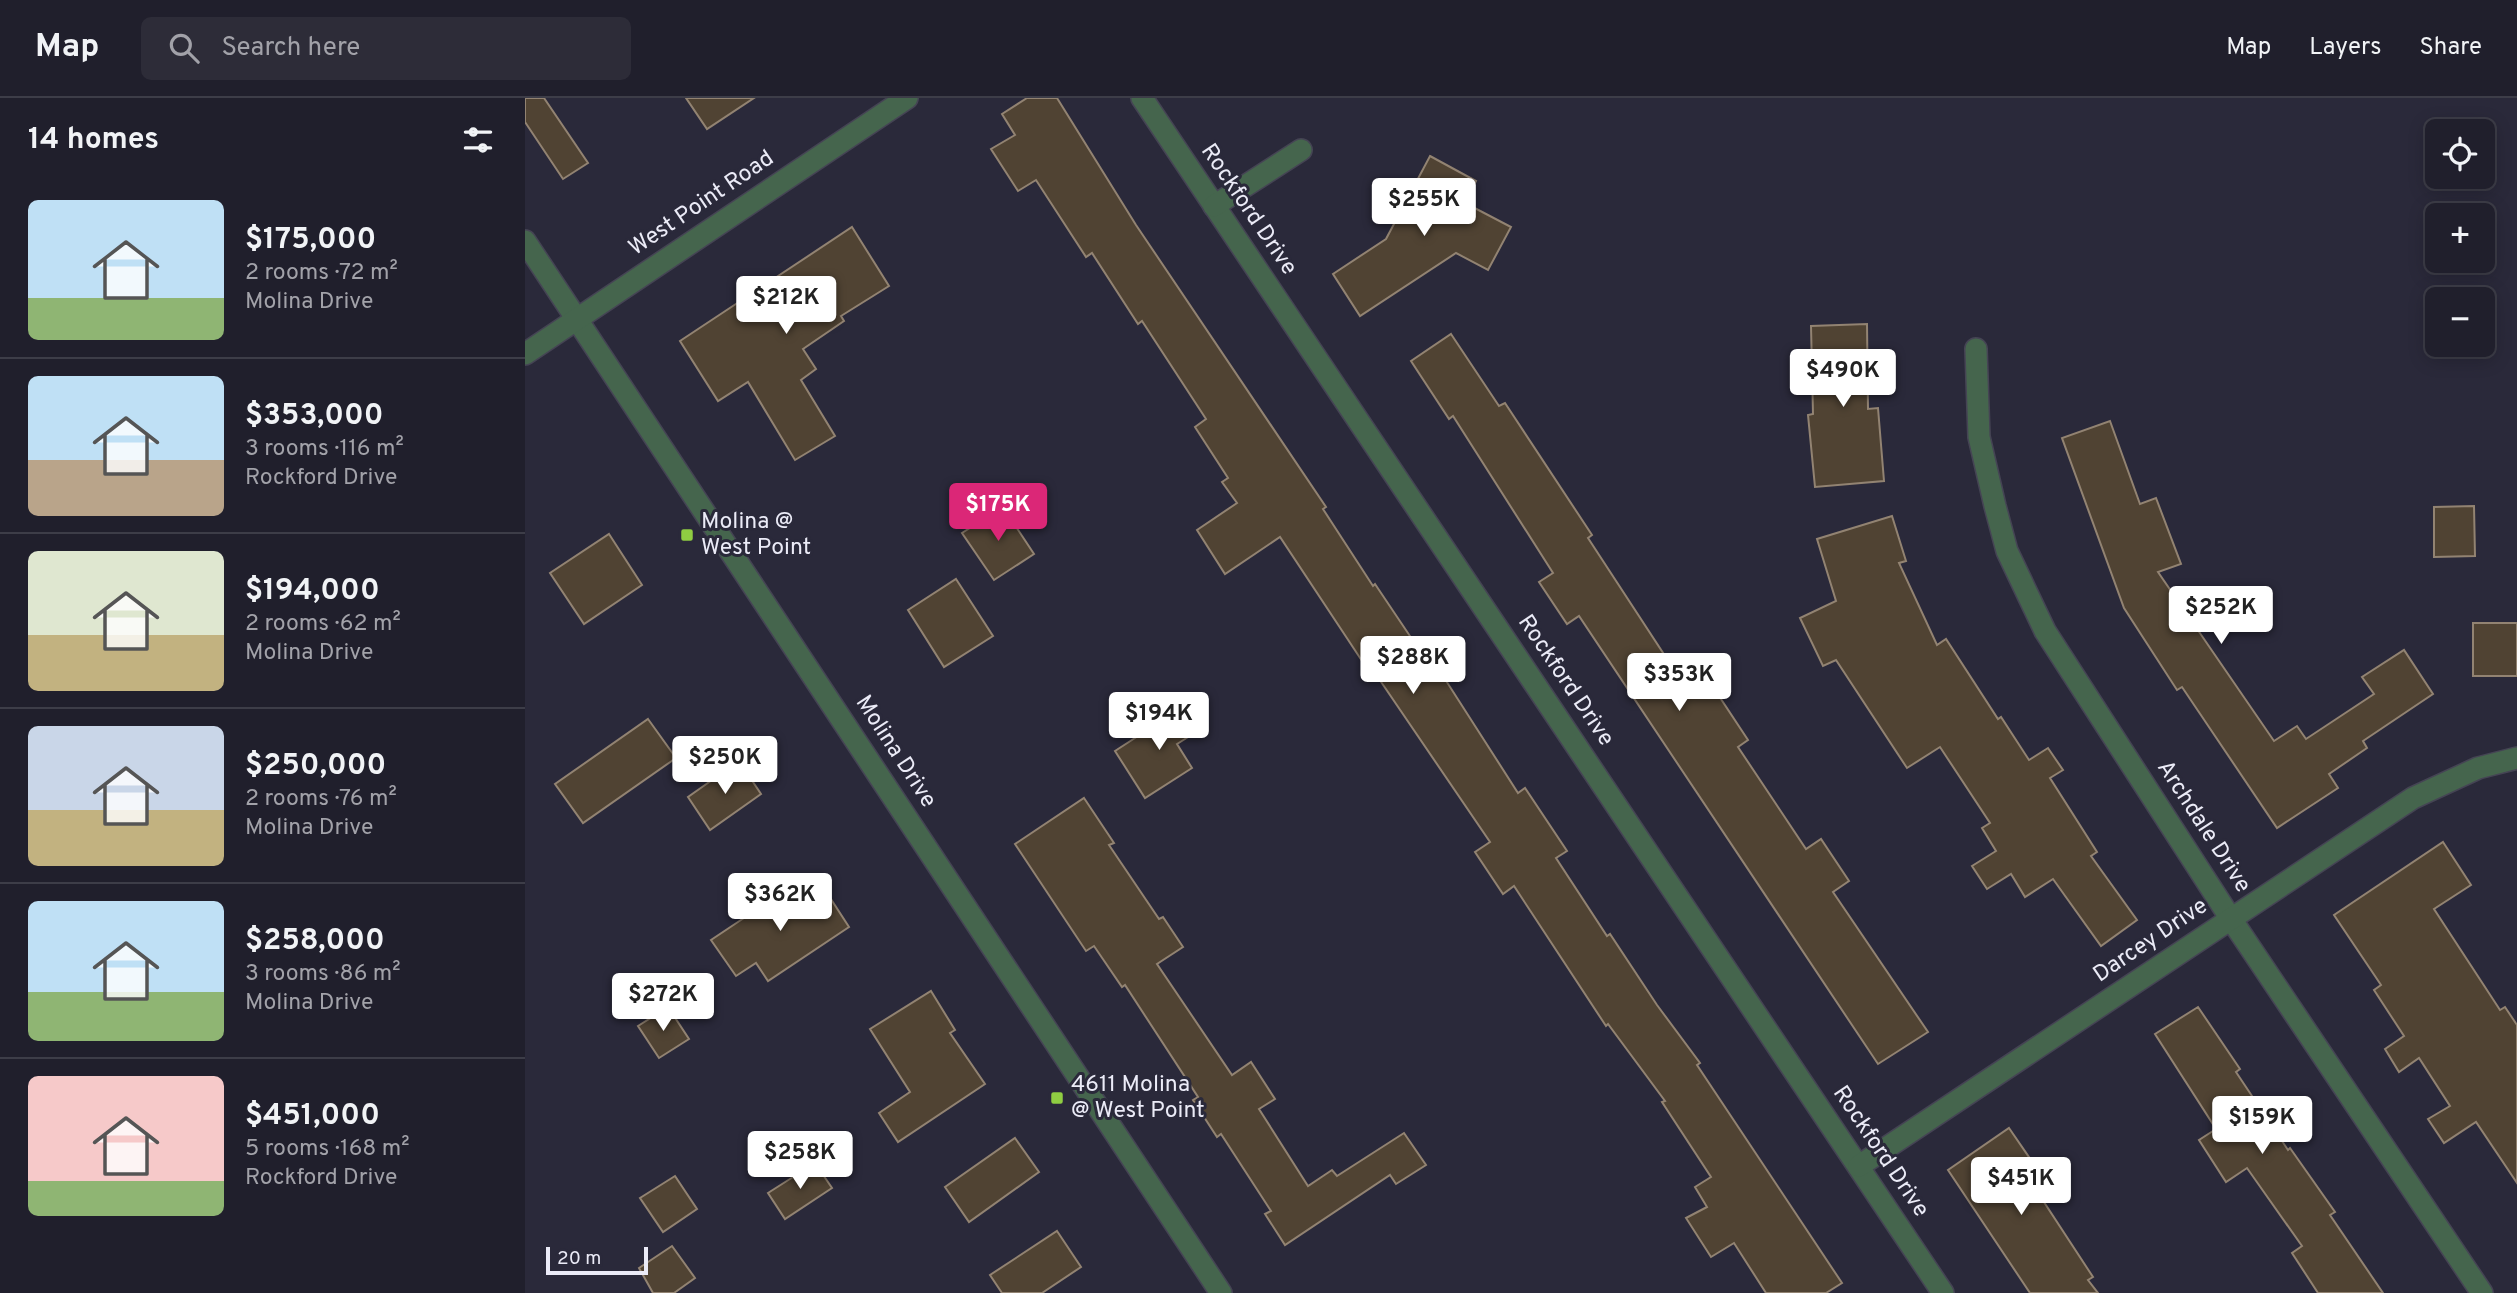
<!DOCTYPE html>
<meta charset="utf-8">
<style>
body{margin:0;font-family:Overpass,sans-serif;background:#2d2c38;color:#f1f3f6;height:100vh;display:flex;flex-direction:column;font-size:26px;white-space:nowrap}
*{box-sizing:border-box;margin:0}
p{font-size:23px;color:#a2a2a9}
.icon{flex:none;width:38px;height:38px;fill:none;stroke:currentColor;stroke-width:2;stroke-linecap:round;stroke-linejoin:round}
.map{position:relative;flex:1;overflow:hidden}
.drawer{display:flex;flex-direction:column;background:#201f2c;width:525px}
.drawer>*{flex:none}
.buttons{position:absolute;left:1900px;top:21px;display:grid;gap:14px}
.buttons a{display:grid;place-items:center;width:70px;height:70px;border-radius:10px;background:#201f2c;box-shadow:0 4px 18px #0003,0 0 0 2px #3d3d48;font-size:35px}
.scale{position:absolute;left:21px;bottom:18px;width:102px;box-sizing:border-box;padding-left:7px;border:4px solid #ebebf7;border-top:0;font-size:19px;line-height:24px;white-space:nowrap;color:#ebebf7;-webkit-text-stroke:5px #2a293a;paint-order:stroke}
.price{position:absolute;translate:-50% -60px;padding:0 16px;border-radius:7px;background:#fff;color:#222;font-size:23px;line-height:46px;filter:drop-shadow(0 2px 4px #0008)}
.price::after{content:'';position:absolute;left:50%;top:42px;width:21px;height:16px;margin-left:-10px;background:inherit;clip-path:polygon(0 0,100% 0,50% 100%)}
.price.selected{background:#db2777;color:#fff}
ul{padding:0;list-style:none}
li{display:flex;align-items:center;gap:21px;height:175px;padding:0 28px}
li+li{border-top:2px solid #3d3d48}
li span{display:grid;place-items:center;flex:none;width:196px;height:140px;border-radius:10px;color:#555}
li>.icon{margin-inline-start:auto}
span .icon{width:84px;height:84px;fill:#fffc;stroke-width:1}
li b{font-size:30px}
h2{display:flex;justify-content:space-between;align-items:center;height:84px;padding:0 28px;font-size:30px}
header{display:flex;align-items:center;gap:42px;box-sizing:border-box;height:98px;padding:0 35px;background:#201f2c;border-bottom:2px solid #3d3d48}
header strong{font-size:33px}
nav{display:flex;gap:38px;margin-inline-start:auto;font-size:24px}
.search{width:490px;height:63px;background:#2d2c38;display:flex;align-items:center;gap:18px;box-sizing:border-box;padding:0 24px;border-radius:10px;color:#a2a2a9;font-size:26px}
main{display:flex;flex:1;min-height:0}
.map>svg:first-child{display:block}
.building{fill:#504333;stroke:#928372;stroke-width:2}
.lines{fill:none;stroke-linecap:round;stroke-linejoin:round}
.minor-casing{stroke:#454454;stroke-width:24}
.minor{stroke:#45654d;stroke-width:21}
.poi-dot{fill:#8fcd42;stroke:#2a293a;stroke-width:2.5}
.labels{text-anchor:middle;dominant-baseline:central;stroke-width:6;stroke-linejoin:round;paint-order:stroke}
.street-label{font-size:23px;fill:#ebebf7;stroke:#2a293a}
.poi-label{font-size:23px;fill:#ebebf7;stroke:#2a293a;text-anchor:start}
</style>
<header>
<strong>Map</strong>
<div class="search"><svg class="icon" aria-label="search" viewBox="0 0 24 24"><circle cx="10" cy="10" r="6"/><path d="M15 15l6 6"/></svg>Search here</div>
<nav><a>Map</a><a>Layers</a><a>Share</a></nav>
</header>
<main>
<section class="drawer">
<h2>14 homes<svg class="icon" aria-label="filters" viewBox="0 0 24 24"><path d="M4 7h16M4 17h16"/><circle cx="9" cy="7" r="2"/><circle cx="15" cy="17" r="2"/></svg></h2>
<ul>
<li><span style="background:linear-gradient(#bfe0f5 70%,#8fb573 0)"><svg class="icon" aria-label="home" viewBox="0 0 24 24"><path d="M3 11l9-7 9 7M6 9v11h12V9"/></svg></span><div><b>$175,000</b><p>2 rooms · 72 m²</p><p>Molina Drive</p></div></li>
<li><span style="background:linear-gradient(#bfe0f5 60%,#b9a48a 0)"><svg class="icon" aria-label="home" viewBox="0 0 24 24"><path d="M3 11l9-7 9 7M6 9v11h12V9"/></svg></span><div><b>$353,000</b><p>3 rooms · 116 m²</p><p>Rockford Drive</p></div></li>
<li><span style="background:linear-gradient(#dfe7d0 60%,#c2b280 0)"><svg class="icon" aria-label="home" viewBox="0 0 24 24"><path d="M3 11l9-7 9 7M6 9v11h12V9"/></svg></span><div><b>$194,000</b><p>2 rooms · 62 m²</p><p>Molina Drive</p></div></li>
<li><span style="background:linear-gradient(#c9d6e8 60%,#c2b280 0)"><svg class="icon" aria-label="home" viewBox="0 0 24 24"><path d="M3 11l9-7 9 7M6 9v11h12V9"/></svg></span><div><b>$250,000</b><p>2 rooms · 76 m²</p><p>Molina Drive</p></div></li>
<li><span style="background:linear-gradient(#bfe0f5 65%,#8fb573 0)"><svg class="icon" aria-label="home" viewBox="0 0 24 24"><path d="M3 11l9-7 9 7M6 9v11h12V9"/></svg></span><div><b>$258,000</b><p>3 rooms · 86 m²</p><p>Molina Drive</p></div></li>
<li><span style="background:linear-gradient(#f6c9c9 75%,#8fb573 0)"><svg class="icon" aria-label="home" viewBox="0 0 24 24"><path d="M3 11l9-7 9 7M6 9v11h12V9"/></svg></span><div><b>$451,000</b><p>5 rooms · 168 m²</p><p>Rockford Drive</p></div></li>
</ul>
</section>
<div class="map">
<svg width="1992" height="1195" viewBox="0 0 1992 1195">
<rect width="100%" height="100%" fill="#2a293a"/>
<g class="building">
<path d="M0 0H19L63 65 38 81 0 24Z"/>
<path d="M161 0H229L182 31Z"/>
<path d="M502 0H532L611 127 801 409 798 411 848 488 850 486 897 556 902 553 993 695 1000 690 1042 753 1031 760 1082 838 1085 836 1132 907 1175 965 1172 967 1317 1185 1301 1195H1241L1209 1145 1186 1159 1161 1120 1182 1109 1170 1089 1186 1079 1137 1004 1140 1003 1083 926 1081 928 989 788 978 796 950 754 965 744 850 575 847 578 755 439 700 476 672 432 712 405 697 384 703 380 670 329 681 321 617 223 613 226 567 155 561 159 511 82 493 93 466 51 490 37 477 16Z"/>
<path d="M905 58 951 83 940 105 986 129 963 172 931 155 835 218 808 176 861 141Z"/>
<path d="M327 129 364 188 316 218 319 223 278 251 291 271 276 282 310 338 270 362 223 284 193 303 155 243Z"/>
<path d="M1342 226 1343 311 1353 310 1359 383 1290 389 1283 317 1288 316 1286 228Z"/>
<path d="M926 236 974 308 980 305 1067 437 1063 440 1163 593 1182 580 1223 642 1213 649 1281 751 1296 741 1324 783 1308 794 1403 934 1353 966 1054 518 1042 526 1014 484 1028 475 928 318 924 321 886 263Z"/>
<path d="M1585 323 1615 406 1631 400 1656 466 1633 474 1749 643 1772 628 1781 641 1849 596 1837 579 1879 552 1908 596 1838 643 1842 650 1804 676 1813 690 1752 730 1657 589 1652 592 1599 510 1537 340Z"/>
<path d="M1949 408 1950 458 1909 459V409Z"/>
<path d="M478 409 509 456 469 482 437 435Z"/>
<path d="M1367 418 1381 463 1374 465 1412 547 1421 541 1473 621 1476 619 1504 662 1523 650 1538 672 1525 680 1572 754 1566 758 1612 822 1576 848 1528 781 1500 799 1486 776 1462 791 1447 768 1471 753 1457 730 1465 725 1415 649 1382 670 1311 562 1298 568 1275 520 1311 503 1292 441Z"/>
<path d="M84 436 117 487 59 526 25 475Z"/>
<path d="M431 481 468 538 419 569 383 512Z"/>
<rect x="1948" y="525" width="44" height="53"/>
<path d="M661 607 676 631 652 646 667 670 620 700 590 653Z"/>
<path d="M123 621 151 660 58 725 30 686Z"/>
<path d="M214 663 236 696 185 732 163 699Z"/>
<path d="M559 700 589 745 584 747 634 821 638 819 658 849 632 866 707 977 726 964 750 1001 734 1011 783 1088 807 1072 812 1078 879 1035 901 1067 871 1086 865 1077 760 1147 740 1116 746 1113 696 1036 692 1039 668 1002 673 999 600 887 597 889 569 848 561 853 490 746Z"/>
<path d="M1918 744 1946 787 1909 811 1975 912 1980 909 1992 927V1085L1951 1024 1919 1045 1903 1021 1925 1008 1894 960 1874 974 1860 951 1879 938 1849 892 1856 887 1809 817Z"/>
<path d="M267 788 279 806 300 792 324 829 243 883 231 865 211 878 186 842Z"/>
<path d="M406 893 430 932 425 935 460 986 373 1044 354 1015 385 994 345 931Z"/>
<path d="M143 909 164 941 134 960 113 928Z"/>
<path d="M1673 909 1715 971 1711 974 1763 1052 1765 1050 1810 1114 1805 1117 1858 1195H1793L1767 1155 1777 1148 1722 1070 1701 1084 1674 1042 1691 1031 1630 936Z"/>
<path d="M1484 1030 1528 1094 1517 1101 1568 1179 1563 1182 1573 1195H1505L1423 1072Z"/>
<path d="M490 1040 514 1074 444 1124 420 1089Z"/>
<path d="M290 1065 307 1090 260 1121 243 1095Z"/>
<path d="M150 1078 172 1111 138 1134 115 1100Z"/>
<path d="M532 1133 556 1169 517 1195H477L465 1177Z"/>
<path d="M147 1148 170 1180 149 1195H128L114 1170Z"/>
</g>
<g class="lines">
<g class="minor-casing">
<g id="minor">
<path d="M617 0 1418 1195"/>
<path d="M689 108 776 52"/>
<path d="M0 143 696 1195"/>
<path d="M1451 251 1454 339 1470 408 1482 453 1520 533 1706 821 1957 1195"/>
<path d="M0 256 382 0"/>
<path d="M1334 1068 1888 700 1953 670 1992 660"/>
</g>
</g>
<use href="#minor" class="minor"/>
</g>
<g class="poi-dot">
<rect x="155" y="430" width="14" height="14" rx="3.5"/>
<rect x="525" y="993" width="14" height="14" rx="3.5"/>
</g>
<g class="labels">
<g class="street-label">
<text transform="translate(177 106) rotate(-34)">West Point Road</text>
<text transform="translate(723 112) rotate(56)">Rockford Drive</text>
<text transform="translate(1040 583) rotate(56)">Rockford Drive</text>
<text transform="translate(370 654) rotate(57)">Molina Drive</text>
<text transform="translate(1678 729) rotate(57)">Archdale Drive</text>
<text transform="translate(1626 843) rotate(-34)">Darcey Drive</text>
<text transform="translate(1355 1054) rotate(56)">Rockford Drive</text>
</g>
<g class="poi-label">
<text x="176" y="424">Molina @<tspan x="176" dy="26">West Point</tspan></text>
<text x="546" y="987">4611 Molina<tspan x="546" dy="26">@ West Point</tspan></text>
</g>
</g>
</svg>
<div class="buttons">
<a><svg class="icon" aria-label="locate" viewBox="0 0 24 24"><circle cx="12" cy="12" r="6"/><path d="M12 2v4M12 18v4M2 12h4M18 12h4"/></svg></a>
<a>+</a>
<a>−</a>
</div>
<div class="scale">20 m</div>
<b class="price" style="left:899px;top:140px">$255K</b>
<b class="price" style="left:261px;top:238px">$212K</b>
<b class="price" style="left:1318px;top:311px">$490K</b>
<b class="price selected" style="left:473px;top:445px">$175K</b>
<b class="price" style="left:1696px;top:548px">$252K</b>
<b class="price" style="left:888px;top:598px">$288K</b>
<b class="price" style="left:1154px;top:615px">$353K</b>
<b class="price" style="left:634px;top:654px">$194K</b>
<b class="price" style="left:200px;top:698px">$250K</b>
<b class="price" style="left:255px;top:835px">$362K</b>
<b class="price" style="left:138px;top:935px">$272K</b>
<b class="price" style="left:1737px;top:1058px">$159K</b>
<b class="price" style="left:275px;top:1093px">$258K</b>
<b class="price" style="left:1496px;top:1119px">$451K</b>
</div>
</main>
